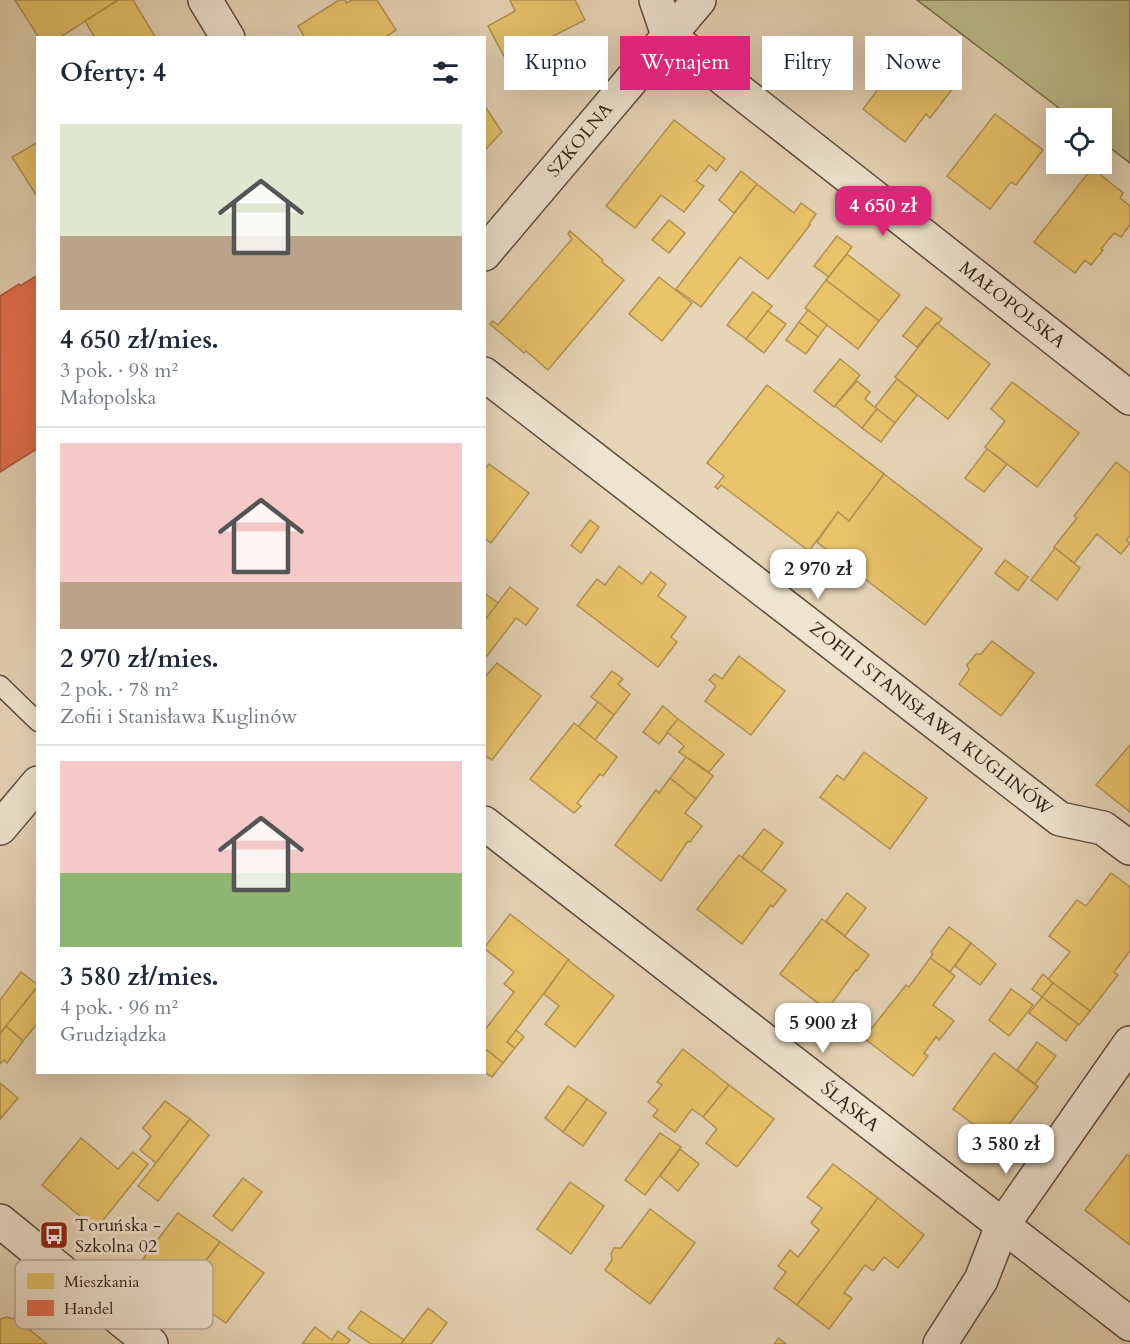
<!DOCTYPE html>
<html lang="pl">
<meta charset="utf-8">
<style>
body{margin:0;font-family:Cardo,serif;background:#f6f6f7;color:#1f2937;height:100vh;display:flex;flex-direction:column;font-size:22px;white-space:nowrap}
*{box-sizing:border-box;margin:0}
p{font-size:20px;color:#747a83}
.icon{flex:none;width:33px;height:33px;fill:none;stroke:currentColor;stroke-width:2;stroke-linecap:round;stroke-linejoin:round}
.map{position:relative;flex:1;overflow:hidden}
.details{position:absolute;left:36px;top:36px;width:450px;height:1038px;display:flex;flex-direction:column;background:#fff;border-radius:0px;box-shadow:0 6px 24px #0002}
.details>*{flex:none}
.guide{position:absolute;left:504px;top:36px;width:536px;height:54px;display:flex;gap:12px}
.buttons{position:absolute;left:1046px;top:108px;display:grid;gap:12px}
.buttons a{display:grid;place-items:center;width:66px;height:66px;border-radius:0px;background:#fff;box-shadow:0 6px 24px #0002;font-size:30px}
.price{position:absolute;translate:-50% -51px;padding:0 14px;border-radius:12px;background:#fff;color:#222;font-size:20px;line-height:39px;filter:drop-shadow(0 2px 3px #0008)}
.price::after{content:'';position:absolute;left:50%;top:36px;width:18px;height:14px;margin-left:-9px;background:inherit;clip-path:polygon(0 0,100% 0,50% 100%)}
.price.current{background:#db2777;color:#fff}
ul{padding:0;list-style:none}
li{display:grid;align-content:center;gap:12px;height:318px;padding:0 24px}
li+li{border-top:2px solid #e0e1e3}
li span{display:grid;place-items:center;height:186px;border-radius:0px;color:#555}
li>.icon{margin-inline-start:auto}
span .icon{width:108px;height:108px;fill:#fffc;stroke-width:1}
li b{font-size:26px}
h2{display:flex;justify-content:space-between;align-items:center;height:72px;padding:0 24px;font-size:26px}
.pill{padding:0 21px;border-radius:0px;background:#fff;box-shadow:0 6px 24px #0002;font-size:21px;line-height:54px}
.pill.current{background:#db2777;color:#fff}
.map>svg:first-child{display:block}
.green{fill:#bcbc8a;stroke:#746d50;stroke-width:1.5}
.homes{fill:#e9c46a;stroke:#b19251;stroke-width:1.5}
.shops{fill:#e76f51;stroke:#af573f;stroke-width:1.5}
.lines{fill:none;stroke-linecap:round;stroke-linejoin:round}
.lane-casing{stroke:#5c4c3e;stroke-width:21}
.street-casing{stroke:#5c4c3e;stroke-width:36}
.lane{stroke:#efe4d0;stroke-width:18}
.street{stroke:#efe4d0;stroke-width:33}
.labels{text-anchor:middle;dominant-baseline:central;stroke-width:6;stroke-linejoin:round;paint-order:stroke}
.street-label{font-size:18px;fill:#2d1e16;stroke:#efe4d0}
.poi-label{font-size:18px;fill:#2d1e16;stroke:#efe4d0;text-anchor:start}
.key{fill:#efe4d0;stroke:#b5a998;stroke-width:1.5}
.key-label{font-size:16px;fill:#2d1e16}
</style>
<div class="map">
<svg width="1130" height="1344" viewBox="0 0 1130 1344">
<rect width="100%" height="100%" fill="#e7d5b7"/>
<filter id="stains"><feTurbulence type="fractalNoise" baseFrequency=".00333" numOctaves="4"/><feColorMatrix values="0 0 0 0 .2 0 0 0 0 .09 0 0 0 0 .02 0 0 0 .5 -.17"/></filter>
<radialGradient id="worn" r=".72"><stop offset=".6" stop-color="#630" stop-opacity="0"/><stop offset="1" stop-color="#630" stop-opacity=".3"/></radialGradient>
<path class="green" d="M917 0H1130V163L1101 141V118H1072Z"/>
<g class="homes">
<path d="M15 0H118L59 38H39Z"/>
<path d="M118 0H133L156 38H95L85 21Z"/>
<path d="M339 0H345L347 3 352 0H377L396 30 384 38H305L298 26Z"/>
<path d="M510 0H575L585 20 506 60 488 26 515 11Z"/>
<path d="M910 47 957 83 930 118 926 114 905 142 863 109Z"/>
<path d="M484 105 502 132 484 151Z"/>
<path d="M995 114 1043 150 1016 185 1011 182 990 209 947 176Z"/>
<path d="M674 120 725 159 716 171 709 165 696 181 704 186 684 212 661 195 635 228 606 206Z"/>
<path d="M38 142V198L12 157Z"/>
<path d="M1092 168 1123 193 1120 198 1130 206V225L1121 237 1114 233 1101 249 1103 250 1091 265 1085 260 1075 273 1034 242Z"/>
<path d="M741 171 757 184 734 213 719 200Z"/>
<path d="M757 184 794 213 801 203 816 214 809 224 810 225 768 279 740 257 701 307 676 289Z"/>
<path d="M669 220 685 233 669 253 652 240Z"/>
<path d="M570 231 603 260 602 262 624 280 548 370 526 351 524 353 490 324 493 321 498 325 572 239 568 234Z"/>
<path d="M837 236 852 247 829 277 814 266Z"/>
<path d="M847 254 900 295 879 321 826 280Z"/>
<path d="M659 277 692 303 662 341 629 314Z"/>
<path d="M826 280 879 321 858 349 805 308Z"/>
<path d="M753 292 772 306 746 339 727 325Z"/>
<path d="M926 307 942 319 938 324 937 323 917 347 903 336Z"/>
<path d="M808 310 827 325 818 337 799 322Z"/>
<path d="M768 311 786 324 764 353 746 339Z"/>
<path d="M799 322 818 337 806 354 786 340Z"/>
<path d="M937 323 990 364 948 419 895 377Z"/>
<path d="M840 359 860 375 834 407 814 391Z"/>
<path d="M897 379 917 395 895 423 875 407Z"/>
<path d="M857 381 870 392 865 399 877 409 862 428 835 406Z"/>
<path d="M1012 382 1079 433 1037 487 985 447 1005 421 991 409Z"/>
<path d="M767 385 884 474 849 521 838 512 809 551 721 485 718 489 715 487 724 476 707 463Z"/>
<path d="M877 409 895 423 881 442 862 428Z"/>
<path d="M987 449 1007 464 984 492 965 478Z"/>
<path d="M1116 462 1130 473V536L1126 540 1130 543 1121 554 1097 534 1074 563 1054 547 1077 518 1074 516Z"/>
<path d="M489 464 529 493 491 543 484 538V470Z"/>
<path d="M884 474 982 549 925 625 817 542 838 512 849 521Z"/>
<path d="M590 520 599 527 581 553 571 545Z"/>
<path d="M1055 548 1080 568 1057 600 1031 580Z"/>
<path d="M1005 560 1028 577 1018 591 995 573Z"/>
<path d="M619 566 642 584 651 572 666 584 658 596 686 617 671 637 677 642 658 667 577 605 597 579 605 585Z"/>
<path d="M510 587 538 609 526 625 516 618 487 656 484 654V621Z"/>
<path d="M484 593 498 603 484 621Z"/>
<path d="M992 641 1034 673 1001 716 959 684 969 670 967 665 976 654H981Z"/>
<path d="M739 656 785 691 751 735 705 701 716 686 709 680 715 674 722 679Z"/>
<path d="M497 663 541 696 492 760 484 755V678Z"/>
<path d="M612 671 623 679 618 684 630 694 614 715 591 697Z"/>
<path d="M598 702 614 715 595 740 578 727Z"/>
<path d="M663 706 678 719 659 744 643 732Z"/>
<path d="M678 719 724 754 709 772 679 752 684 746 667 732Z"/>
<path d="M574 723 617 757 603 776 600 774 577 803 581 806 574 813 530 779Z"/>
<path d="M1130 745V812L1096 785Z"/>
<path d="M864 752 927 798 890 849 820 797 837 775 844 780Z"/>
<path d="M686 757 713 776 696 799 670 778Z"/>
<path d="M670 778 696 799 685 813 702 826 690 842 688 841 661 881 615 845 656 790 659 793Z"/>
<path d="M764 829 783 843 761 872 742 857Z"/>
<path d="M739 855 786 890 773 907 771 905 742 944 697 909Z"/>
<path d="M1111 873 1130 887V951L1114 972 1118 975 1090 1011 1048 979 1070 952 1049 936 1077 900 1086 906Z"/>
<path d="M847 893 866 908 845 936 826 921Z"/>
<path d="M510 914 569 960 507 1042 515 1048 503 1063 484 1048V1031L514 992 504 984 514 972 484 948Z"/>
<path d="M822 919 869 955 857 971 856 970 827 1010 780 974Z"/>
<path d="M949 927 971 943 950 972 930 958 933 954 931 952Z"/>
<path d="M971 943 996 964 980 985 955 966Z"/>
<path d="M930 958 955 976 933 1005 954 1021 939 1040 936 1037 924 1053 928 1056 913 1076 864 1038 906 985 909 987Z"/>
<path d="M568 960 614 996 575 1047 545 1024 559 1006 544 994Z"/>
<path d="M21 972 38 985V986L0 1034V1000Z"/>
<path d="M1043 974 1053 983 1042 997 1032 989Z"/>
<path d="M1053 983 1090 1011 1079 1025 1042 997Z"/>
<path d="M38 986V1023L23 1041 6 1026Z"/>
<path d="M1011 989 1033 1005 1009 1036 989 1020Z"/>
<path d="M1042 997 1078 1024 1066 1041 1029 1013Z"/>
<path d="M6 1026 23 1041 7 1063 4 1060 0 1064V1034Z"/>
<path d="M516 1030 524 1037 515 1048 507 1042Z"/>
<path d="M1037 1042 1056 1056 1035 1084 1017 1070Z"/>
<path d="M683 1049 729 1085 703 1117 692 1109 675 1132 653 1116 658 1110 648 1102 662 1085 657 1082Z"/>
<path d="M487 1050 503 1063 492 1077 484 1072V1053Z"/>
<path d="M994 1053 1038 1087 996 1141 953 1109Z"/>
<path d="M0 1083 18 1098 0 1119Z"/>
<path d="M729 1085 774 1119 737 1167 706 1143 717 1129 703 1117Z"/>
<path d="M568 1086 587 1099 563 1132 545 1118Z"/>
<path d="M587 1099 606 1113 583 1146 563 1132Z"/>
<path d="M165 1101 190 1119 156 1163 140 1150 151 1136 143 1128Z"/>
<path d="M190 1119 209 1135 158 1201 138 1186Z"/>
<path d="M660 1133 681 1147 645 1195 625 1180Z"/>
<path d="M81 1138 118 1169 133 1152 148 1164 96 1229 42 1185Z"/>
<path d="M680 1149 699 1164 678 1191 660 1176Z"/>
<path d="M1127 1155 1130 1156V1245L1085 1210Z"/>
<path d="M833 1164 878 1198 797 1305 774 1288 786 1272 778 1266 790 1250 798 1257 819 1230 811 1223 822 1208 807 1197Z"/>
<path d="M243 1178 262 1192 232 1231 213 1216Z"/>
<path d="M570 1182 604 1206 571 1254 537 1229Z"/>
<path d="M878 1198 924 1235 898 1268 884 1257 873 1271 865 1265 844 1293 852 1298 829 1329 797 1305Z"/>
<path d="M650 1209 695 1243 650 1304 605 1270 612 1260 611 1254 614 1248H621Z"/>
<path d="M178 1213 220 1242 181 1293 156 1275 157 1274 143 1263 142 1264 140 1263Z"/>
<path d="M220 1242 264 1273 226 1323 210 1312 209 1314 181 1293Z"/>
<path d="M428 1308 447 1323 431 1344H401Z"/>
<path d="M361 1311 404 1340 401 1344H371L348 1328Z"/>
<path d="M7 1317 13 1319 14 1317 47 1344H0V1319Z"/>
<path d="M315 1327 332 1340 338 1331 350 1340 347 1344H302Z"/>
<path d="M779 1338 786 1344H774Z"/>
</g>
<path class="shops" d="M36 276 38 279V448L0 472V296L19 284 20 286Z"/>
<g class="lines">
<g class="lane-casing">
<path id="lane" d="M0 685 38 722"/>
</g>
<g class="street-casing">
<g id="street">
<path d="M205 0 228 38"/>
<path d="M656 0 668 35 1130 398"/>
<path d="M484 254 699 0"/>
<path d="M484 374 1060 819 1103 828 1130 848"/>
<path d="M484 823 1130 1324"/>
<path d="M0 828 38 783"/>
<path d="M0 1221 151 1344"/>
<path d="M940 1344 981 1280 1002 1226 1130 1043"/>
</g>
</g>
<use href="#lane" class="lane"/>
<use href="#street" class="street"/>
</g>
<defs>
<g id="bus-square" transform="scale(1.5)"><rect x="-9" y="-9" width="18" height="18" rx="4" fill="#8f2418" stroke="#efe4d0"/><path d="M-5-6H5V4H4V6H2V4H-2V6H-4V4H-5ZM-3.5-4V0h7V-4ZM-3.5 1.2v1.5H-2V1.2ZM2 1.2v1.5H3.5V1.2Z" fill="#fff"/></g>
</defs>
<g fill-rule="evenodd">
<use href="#bus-square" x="54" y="1235"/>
</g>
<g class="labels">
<g class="street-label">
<text transform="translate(580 140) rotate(-50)">SZKOLNA</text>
<text transform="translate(1012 305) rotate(38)">MAŁOPOLSKA</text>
<text transform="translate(931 719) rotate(38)">ZOFII I STANISŁAWA KUGLINÓW</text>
<text transform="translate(850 1107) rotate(38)">ŚLĄSKA</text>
</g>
<g class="poi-label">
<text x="75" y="1225">Toruńska -<tspan x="75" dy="21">Szkolna 02</tspan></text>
</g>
</g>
<rect x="15" y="1260" width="198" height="69" rx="9" class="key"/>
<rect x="27" y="1273" width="27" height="16" fill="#e9c46a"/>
<rect x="27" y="1300" width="27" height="16" fill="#e76f51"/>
<g class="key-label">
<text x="64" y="1287">Mieszkania</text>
<text x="64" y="1314">Handel</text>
</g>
<rect width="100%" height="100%" filter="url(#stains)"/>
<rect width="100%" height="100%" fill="url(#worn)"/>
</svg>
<div class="buttons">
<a><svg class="icon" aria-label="locate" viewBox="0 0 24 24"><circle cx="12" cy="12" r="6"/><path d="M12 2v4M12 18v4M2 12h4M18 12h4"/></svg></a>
</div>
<b class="price current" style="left:883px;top:237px">4 650 zł</b>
<b class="price" style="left:818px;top:600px">2 970 zł</b>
<b class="price" style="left:823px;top:1054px">5 900 zł</b>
<b class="price" style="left:1006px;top:1175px">3 580 zł</b>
<div class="guide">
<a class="pill">Kupno</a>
<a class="pill current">Wynajem</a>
<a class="pill">Filtry</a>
<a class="pill">Nowe</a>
</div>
<section class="details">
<h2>Oferty: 4<svg class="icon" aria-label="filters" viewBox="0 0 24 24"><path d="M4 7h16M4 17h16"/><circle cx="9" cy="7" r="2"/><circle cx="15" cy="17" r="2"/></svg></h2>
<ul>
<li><span style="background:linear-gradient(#dfe7d0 60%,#b9a48a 0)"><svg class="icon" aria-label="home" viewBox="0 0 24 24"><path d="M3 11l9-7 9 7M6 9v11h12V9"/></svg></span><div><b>4 650 zł/mies.</b><p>3 pok. · 98 m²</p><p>Małopolska</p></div></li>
<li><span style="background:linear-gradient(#f6c9c9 75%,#b9a48a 0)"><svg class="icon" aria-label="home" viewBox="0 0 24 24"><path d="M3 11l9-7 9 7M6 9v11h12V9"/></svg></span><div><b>2 970 zł/mies.</b><p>2 pok. · 78 m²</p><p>Zofii i Stanisława Kuglinów</p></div></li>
<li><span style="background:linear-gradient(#f6c9c9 60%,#8fb573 0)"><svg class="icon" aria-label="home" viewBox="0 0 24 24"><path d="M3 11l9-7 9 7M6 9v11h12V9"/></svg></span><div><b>3 580 zł/mies.</b><p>4 pok. · 96 m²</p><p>Grudziądzka</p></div></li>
</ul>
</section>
</div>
